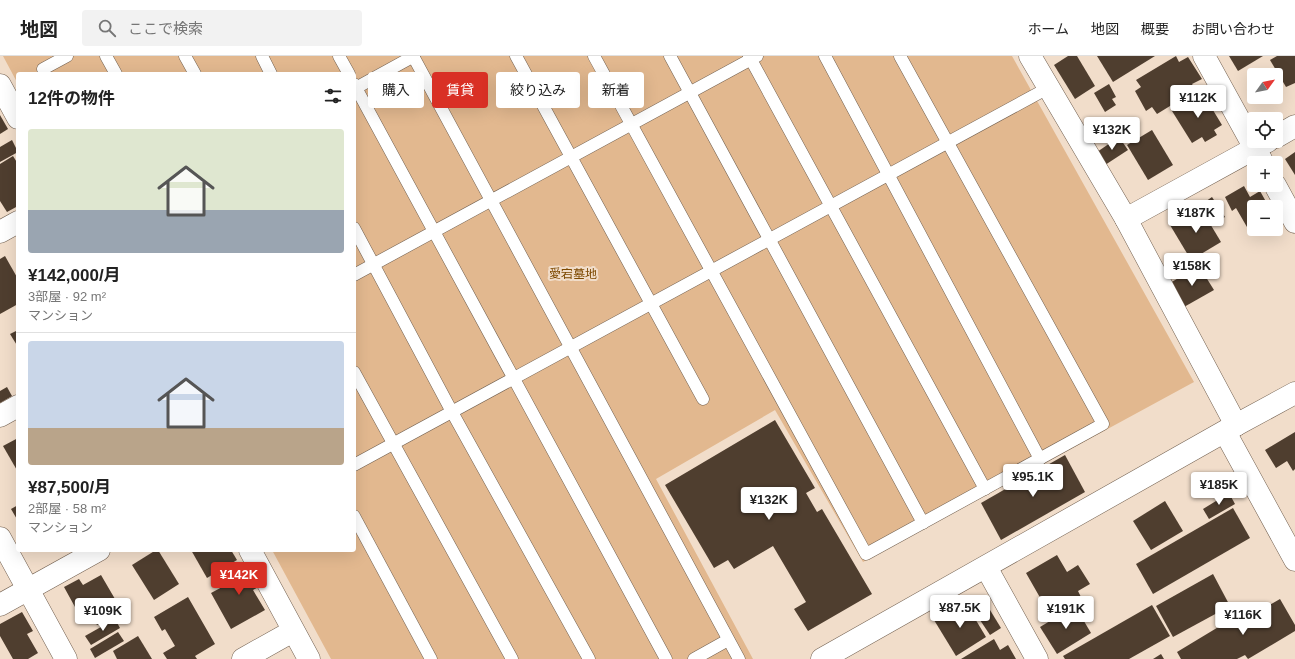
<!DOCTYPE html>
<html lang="ja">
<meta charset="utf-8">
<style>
body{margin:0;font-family:Arial,"Noto Sans JP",sans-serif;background:#f2f2f2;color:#222;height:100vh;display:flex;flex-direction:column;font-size:15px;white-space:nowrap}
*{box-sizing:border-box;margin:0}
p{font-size:13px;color:#767676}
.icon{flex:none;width:22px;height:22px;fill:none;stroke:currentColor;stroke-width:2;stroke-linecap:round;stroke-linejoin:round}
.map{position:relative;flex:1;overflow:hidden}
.sheet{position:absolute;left:16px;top:16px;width:340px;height:480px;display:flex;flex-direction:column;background:#fff;border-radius:4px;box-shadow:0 4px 16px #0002}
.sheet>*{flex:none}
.hud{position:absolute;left:368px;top:16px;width:380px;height:36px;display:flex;gap:8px}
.needle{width:26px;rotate:57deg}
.tools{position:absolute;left:1247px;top:12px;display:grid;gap:8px}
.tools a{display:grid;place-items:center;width:36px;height:36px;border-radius:4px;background:#fff;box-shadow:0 4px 16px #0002;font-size:20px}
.price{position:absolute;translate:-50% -34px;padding:0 9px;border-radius:4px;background:#fff;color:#222;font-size:13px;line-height:26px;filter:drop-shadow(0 1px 2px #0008)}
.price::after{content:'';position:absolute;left:50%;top:24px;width:12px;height:9px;margin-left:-6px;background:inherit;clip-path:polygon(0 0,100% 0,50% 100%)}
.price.selected{background:#d93025;color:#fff}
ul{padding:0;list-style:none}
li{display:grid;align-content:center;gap:8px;height:212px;padding:0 12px}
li+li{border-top:1px solid #e0e0e0}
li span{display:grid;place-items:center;height:124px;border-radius:4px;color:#555}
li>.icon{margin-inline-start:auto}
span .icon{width:72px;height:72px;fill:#fffc;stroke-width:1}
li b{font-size:17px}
h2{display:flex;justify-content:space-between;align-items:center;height:48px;padding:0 12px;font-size:17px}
.chip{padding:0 14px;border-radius:4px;background:#fff;box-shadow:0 4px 16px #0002;font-size:14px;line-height:36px}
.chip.selected{background:#d93025;color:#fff}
header{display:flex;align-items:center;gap:24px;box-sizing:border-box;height:56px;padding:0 20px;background:#fff;border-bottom:1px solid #e0e0e0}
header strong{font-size:19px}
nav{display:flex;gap:22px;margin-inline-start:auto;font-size:14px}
.search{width:280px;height:36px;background:#f2f2f2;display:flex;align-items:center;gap:10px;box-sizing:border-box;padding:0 14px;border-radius:4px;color:#767676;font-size:15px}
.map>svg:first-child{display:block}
.green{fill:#e2b88f}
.building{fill:#4f3e2f}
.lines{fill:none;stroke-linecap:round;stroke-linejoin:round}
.lane-casing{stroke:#726050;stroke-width:13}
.street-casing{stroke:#726050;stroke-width:23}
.lane{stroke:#fff;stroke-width:12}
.street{stroke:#fff;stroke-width:22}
.labels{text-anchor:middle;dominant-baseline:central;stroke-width:4;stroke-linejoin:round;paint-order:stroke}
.park-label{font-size:12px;fill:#7d4900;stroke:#f1ddca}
</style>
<header>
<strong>地図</strong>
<div class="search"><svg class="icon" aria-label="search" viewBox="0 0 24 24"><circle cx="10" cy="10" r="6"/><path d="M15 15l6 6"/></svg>ここで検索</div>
<nav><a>ホーム</a><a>地図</a><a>概要</a><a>お問い合わせ</a></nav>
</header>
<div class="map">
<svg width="1295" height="603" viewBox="0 0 1295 603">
<rect width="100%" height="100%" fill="#f1ddca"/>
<path class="green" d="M3 0H1012L1194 326 863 506 775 354 656 423 753 603H331L272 494H354V18H18V28Z"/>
<g class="building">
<path d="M1068 0H1077L1095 30 1075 43 1054 9Z"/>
<path d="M1097 0H1155L1113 26Z"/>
<path d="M1176 0 1179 6 1188 1 1202 23 1192 28 1196 34 1157 58 1152 51 1146 55 1135 35 1141 31 1136 24Z"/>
<path d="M1229 0H1263L1238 15Z"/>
<path d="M1277 0H1295V27L1286 31 1270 4Z"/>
<path d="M1109 28 1116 41 1112 43 1116 49 1105 56 1094 37Z"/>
<path d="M1202 36 1222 69 1214 74 1217 79 1205 86 1202 81 1192 87 1172 55Z"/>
<path d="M0 59 8 73 0 78Z"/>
<path d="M1152 74 1173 109 1148 124 1127 89Z"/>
<path d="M1119 81 1128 94 1105 109 1097 96Z"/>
<path d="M12 84 18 96 0 106V91Z"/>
<path d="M1295 96V119L1285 103Z"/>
<path d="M13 100 18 108V150L7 156 0 145V108Z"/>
<path d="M1244 130 1250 141 1260 135 1269 151H1254V173H1260L1251 178 1236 152 1232 155 1225 141Z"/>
<path d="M1212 141 1225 161 1214 167 1202 148Z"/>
<path d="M1200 151 1221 186 1191 204 1170 169Z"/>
<path d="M5 200 18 223V248L0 258V203Z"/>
<path d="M1199 210 1214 234 1184 251 1170 227Z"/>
<path d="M18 274V291L10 278Z"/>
<path d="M7 331 12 340 0 347V335Z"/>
<path d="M775 364 815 432 806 437 817 456 822 453 872 538 808 575 794 553 806 546 773 490 734 513 728 504 714 512 665 429Z"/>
<path d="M1295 376V413L1293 415 1287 405 1276 412 1265 394Z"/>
<path d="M18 382V416L3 390Z"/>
<path d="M1065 399 1085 436 1001 484 981 447Z"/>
<path d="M1229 437 1235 448 1209 463 1203 453Z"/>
<path d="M1165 445 1183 475 1151 494 1133 465Z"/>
<path d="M18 449V465L11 453Z"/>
<path d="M1233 452 1250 482 1153 538 1136 508Z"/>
<path d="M156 494H158L179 528 154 544 132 509Z"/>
<path d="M191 494H231L237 504 207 522Z"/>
<path d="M1057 499 1067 516 1078 509 1090 528 1078 535 1081 541 1050 559 1026 517Z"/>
<path d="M247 507 260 530 253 534 265 554 231 573 211 537 224 530 220 522Z"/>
<path d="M1213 518 1230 550 1173 581 1156 550Z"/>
<path d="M101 519 122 555 97 569 84 547 75 551 64 531 79 523 83 529Z"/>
<path d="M188 541 215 588 195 600 197 603H167L163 597 175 590 165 573 162 575 154 561Z"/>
<path d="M1280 543 1295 569V575L1248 603 1245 599 1237 603H1181L1177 596 1230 564 1234 570Z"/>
<path d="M965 546 986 581 956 600 934 564Z"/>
<path d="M1152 549 1170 580 1129 603H1065L1063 600Z"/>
<path d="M1075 550 1091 577 1057 598 1040 571Z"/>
<path d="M990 554 1001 572 990 579 978 561Z"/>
<path d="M22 556 33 575 27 578 38 597 28 603H13L0 580V568Z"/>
<path d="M115 563 120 572 91 589 85 580Z"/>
<path d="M118 576 124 585 95 602 90 593Z"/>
<path d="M138 580 152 603H117L113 595Z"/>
<path d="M994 583 1000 594 1008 589 1016 603H961Z"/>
<path d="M1161 598 1164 603H1153Z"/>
</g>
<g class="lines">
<g class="lane-casing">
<g id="lane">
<path d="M106 0 116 18"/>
<path d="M185 0 195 18"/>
<path d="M262 0 271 18"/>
<path d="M339 0 349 18"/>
<path d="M413 0 739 603"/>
<path d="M516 0 703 343"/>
<path d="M594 0 866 498 1103 368 900 0"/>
<path d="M670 0 923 467"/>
<path d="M749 0 985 433"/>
<path d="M825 0 1040 403"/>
<path d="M43 13 67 0"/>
<path d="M354 28 666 603"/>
<path d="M354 33 414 0"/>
<path d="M354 172 452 356 589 603"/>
<path d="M354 219 757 0"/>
<path d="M354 316 512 603"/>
<path d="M354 409 1048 32"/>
<path d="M354 460 431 603"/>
<path d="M694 603 728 584"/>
</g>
</g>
<g class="street-casing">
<g id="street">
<path d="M1030 0 1126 163 1236 369"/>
<path d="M1204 0 1263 107"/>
<path d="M0 29 18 62"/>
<path d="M1276 81 1295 70"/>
<path d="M1275 129 1295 166"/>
<path d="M1126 163 1268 85"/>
<path d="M0 176 18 166"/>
<path d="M0 360 18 350"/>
<path d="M1225 376 1295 504"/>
<path d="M0 482 66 603"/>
<path d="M250 494 309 603"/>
<path d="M986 511 1037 603"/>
<path d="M0 549 99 494"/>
<path d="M243 603 293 575"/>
<path d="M822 603 1236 369 1295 337"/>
</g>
</g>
<use href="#lane" class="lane"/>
<use href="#street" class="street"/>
</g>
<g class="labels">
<g class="park-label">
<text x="573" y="218">愛宕墓地</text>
</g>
</g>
</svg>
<div class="tools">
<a><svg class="needle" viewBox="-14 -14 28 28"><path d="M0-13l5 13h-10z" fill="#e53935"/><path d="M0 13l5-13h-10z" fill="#767676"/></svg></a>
<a><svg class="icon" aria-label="locate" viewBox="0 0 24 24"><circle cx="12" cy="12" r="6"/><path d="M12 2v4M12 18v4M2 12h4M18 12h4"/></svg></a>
<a>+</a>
<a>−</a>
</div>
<b class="price" style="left:1198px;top:63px">¥112K</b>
<b class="price" style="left:1112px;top:95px">¥132K</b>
<b class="price" style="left:1196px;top:178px">¥187K</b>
<b class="price" style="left:1192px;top:231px">¥158K</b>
<b class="price" style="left:1033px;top:442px">¥95.1K</b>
<b class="price" style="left:1219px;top:450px">¥185K</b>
<b class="price" style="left:769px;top:465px">¥132K</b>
<b class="price selected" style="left:239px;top:540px">¥142K</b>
<b class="price" style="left:960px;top:573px">¥87.5K</b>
<b class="price" style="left:1066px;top:574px">¥191K</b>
<b class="price" style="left:103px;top:576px">¥109K</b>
<b class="price" style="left:1243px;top:580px">¥116K</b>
<div class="hud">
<a class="chip">購入</a>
<a class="chip selected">賃貸</a>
<a class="chip">絞り込み</a>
<a class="chip">新着</a>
</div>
<section class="sheet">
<h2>12件の物件<svg class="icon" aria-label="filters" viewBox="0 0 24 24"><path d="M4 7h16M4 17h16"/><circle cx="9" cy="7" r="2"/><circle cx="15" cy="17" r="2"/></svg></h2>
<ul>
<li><span style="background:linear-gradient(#dfe7d0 65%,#9aa5b1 0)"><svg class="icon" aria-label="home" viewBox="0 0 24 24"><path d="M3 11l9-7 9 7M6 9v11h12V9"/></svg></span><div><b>¥142,000/月</b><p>3部屋 · 92 m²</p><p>マンション</p></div></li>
<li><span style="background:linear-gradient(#c9d6e8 70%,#b9a48a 0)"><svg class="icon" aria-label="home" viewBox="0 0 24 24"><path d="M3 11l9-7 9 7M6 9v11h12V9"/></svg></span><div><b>¥87,500/月</b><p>2部屋 · 58 m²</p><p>マンション</p></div></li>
</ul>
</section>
</div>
